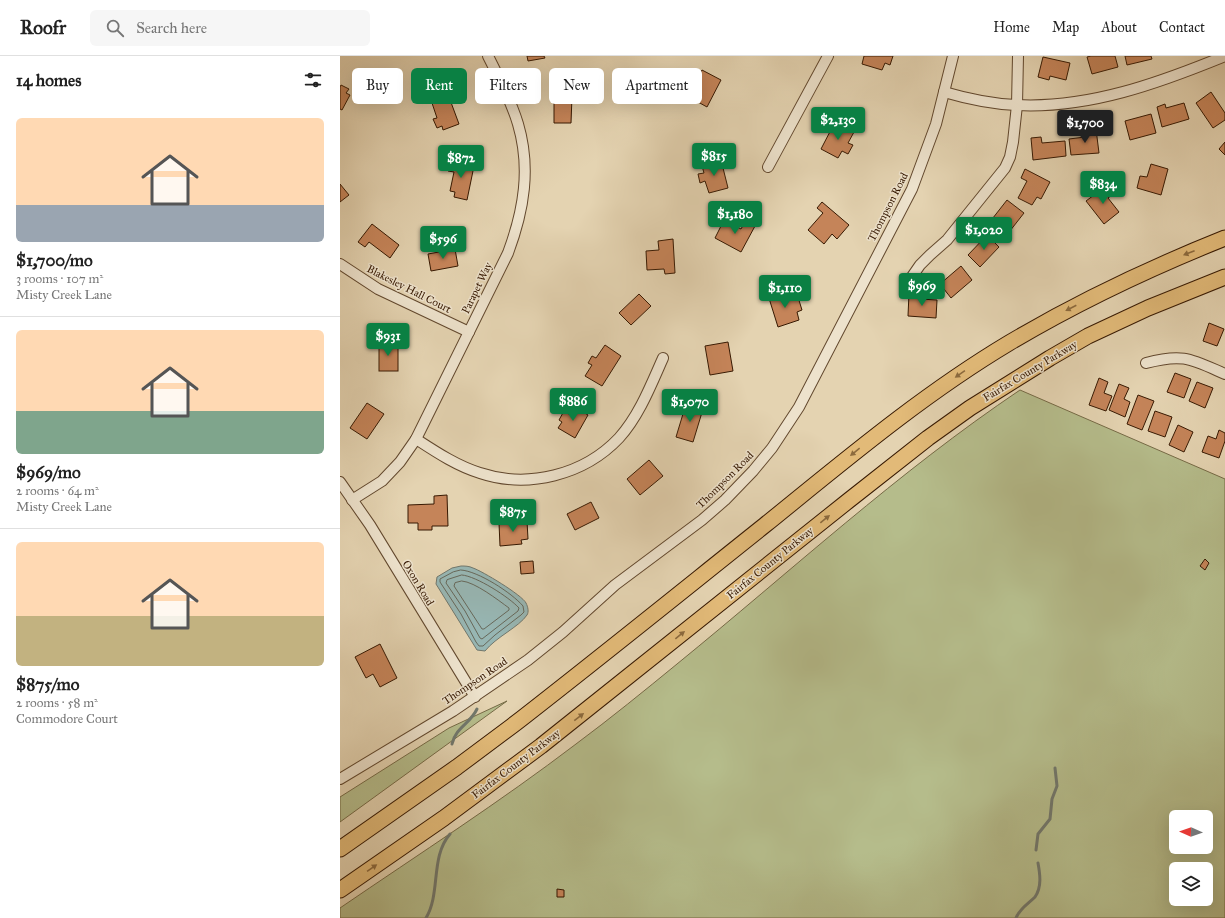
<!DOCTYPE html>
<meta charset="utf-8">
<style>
body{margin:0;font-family:"IM FELL Great Primer",serif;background:#f6f6f6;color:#222;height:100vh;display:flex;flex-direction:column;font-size:15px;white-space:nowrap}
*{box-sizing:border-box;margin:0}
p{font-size:13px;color:#767676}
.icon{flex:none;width:22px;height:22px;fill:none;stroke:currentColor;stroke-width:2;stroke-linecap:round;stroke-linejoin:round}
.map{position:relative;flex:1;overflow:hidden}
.side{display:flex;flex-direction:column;background:#fff;width:340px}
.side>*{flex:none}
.hud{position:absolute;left:12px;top:12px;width:380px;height:36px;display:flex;gap:8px}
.needle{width:26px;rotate:272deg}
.tools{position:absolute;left:829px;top:754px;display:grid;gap:8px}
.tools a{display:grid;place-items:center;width:44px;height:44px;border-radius:6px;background:#fff;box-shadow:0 4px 16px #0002;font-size:20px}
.price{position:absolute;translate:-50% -34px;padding:0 9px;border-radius:4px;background:#0b8043;color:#fff;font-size:13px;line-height:26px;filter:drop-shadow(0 1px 2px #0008)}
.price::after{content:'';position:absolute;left:50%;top:24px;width:12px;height:9px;margin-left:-6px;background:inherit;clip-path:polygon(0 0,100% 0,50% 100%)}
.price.on{background:#222;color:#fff}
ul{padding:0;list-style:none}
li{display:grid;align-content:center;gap:8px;height:212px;padding:0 16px}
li+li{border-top:1px solid #e0e0e0}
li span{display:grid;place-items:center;height:124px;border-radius:6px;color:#555}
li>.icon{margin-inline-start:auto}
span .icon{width:72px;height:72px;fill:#fffc;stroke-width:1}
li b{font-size:17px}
h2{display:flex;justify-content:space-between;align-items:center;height:48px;padding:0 16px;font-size:17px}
.chip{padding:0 14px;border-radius:6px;background:#fff;box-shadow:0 4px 16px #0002;font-size:14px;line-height:36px}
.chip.on{background:#0b8043;color:#fff}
header{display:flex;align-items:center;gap:24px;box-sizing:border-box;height:56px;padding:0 20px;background:#fff;border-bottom:1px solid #e0e0e0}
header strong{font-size:19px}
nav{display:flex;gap:22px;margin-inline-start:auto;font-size:14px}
.search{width:280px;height:36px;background:#f6f6f6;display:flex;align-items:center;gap:10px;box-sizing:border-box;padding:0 14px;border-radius:6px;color:#767676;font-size:15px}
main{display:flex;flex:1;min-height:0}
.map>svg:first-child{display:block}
.green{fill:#b5bc8b;stroke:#766a46;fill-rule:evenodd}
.water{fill:#97b6b3;stroke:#71776c}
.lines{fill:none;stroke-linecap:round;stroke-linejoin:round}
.shore{stroke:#67685a;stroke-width:1}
.stream{stroke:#71776c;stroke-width:3}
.building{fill:#c58459;stroke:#371902}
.minor-casing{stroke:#62482e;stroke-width:12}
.highway-casing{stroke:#371902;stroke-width:17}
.minor{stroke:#ede2cc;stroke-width:10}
.highway{stroke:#e2ba78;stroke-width:15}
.oneway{fill:#8c6a3d}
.labels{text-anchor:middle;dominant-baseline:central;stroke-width:3;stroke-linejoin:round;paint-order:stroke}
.street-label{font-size:11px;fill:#371902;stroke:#ede2cc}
</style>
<header>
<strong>Roofr</strong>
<div class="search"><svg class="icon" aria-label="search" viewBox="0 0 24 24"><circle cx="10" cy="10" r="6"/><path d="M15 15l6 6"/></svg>Search here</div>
<nav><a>Home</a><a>Map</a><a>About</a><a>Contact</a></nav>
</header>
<main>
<section class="side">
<h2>14 homes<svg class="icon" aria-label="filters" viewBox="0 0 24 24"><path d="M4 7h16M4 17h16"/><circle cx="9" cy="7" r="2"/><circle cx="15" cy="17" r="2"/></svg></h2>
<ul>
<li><span style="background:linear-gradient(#ffd9b3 70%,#9aa5b1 0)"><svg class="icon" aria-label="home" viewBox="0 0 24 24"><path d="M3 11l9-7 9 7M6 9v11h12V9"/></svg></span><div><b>$1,700/mo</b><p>3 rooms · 107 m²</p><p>Misty Creek Lane</p></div></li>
<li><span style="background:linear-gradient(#ffd9b3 65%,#7fa58c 0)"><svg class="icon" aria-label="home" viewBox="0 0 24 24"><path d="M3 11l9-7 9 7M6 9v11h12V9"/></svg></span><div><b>$969/mo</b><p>2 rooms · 64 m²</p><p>Misty Creek Lane</p></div></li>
<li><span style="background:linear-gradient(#ffd9b3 60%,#c2b280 0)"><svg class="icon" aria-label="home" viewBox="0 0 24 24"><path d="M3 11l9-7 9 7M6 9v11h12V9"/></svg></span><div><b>$875/mo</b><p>2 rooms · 58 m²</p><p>Commodore Court</p></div></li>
</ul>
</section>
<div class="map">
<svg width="885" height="862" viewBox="0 0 885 862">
<rect width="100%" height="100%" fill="#e4d3b1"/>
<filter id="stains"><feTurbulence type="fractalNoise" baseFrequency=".005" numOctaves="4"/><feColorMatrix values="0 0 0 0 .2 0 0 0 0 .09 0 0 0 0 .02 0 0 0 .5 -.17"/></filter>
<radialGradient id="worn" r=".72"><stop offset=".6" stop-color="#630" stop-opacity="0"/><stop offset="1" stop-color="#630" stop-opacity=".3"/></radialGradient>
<g class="green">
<path d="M680 334 885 423V862H0V852C79 798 160 746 236 688 271 662 304 635 337 608 450 516 558 416 680 334ZM836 761H866V791H836ZM836 813H866V843H836Z"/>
<path d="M167 645 0 766V741L109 672Z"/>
</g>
<path class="water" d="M121 510C125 510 129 510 133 512 142 515 182 539 186 547 188 551 189 556 187 559 179 571 156 581 145 595L137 594 96 528 97 521 112 512Z"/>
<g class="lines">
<g class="shore">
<path d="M121 514C138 515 172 537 183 550L184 556 181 559 155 579 143 590H139L136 586 121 558 100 526V523L113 516Z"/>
<path d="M122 519C136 520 169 541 179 552L178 555 142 583 140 582 125 555 106 527 107 524Z"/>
<path d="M122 525C135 526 158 544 169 552V554L144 573H142L114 530 115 527Z"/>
</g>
<g class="stream">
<path d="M112 688C116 671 130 668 137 653"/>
<path d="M696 794 698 778 710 763 712 743 717 730 715 712"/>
<path d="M86 862C101 837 90 801 110 778"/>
<path d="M676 862C680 852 688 848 695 841 702 831 700 818 698 807"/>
</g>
</g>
<g class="building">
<path d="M187 0H204L205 2 188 5Z"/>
<path d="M524 0H553L550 9 545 7 542 14 522 8Z"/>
<path d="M751 0H775L778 11 752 18 747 1Z"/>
<path d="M785 0H811L812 3 787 9Z"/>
<path d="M703 1 730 7 726 24 710 20 709 24 698 21Z"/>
<path d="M362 14 381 24 367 51 349 41 356 29 349 25 354 16 359 19Z"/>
<path d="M1 29 9 33 6 37 10 39 2 54 0 53V31Z"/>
<path d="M871 36 885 57V64L873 72 856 47Z"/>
<path d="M214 40H232L231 67H214Z"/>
<path d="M109 41 119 68 103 74 102 70 97 72 93 63 97 62 92 47Z"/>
<path d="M844 47 849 63 822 71 817 51 825 48 826 52Z"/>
<path d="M811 58 816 77 790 84 785 65Z"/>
<path d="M495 66 514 76 508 87 513 89 508 98 502 95 498 102 481 93Z"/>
<path d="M756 73 759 97 731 99 729 83 745 81 744 75Z"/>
<path d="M701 81 702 87 725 85 726 100 693 104 691 82Z"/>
<path d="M885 86V99L879 93Z"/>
<path d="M110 104 134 110 127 144 114 141 115 136 110 135 114 116 108 115Z"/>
<path d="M381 104 388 132 369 137 365 125 360 127 358 118 364 117 362 110Z"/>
<path d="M811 108 828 113 821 139 797 132 800 120 807 121Z"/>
<path d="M685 113 710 126 701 143 697 141 692 149 678 142 687 125 681 122Z"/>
<path d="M0 128 9 139 0 146Z"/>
<path d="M766 130 772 139 768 142 779 156 764 168 746 145Z"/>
<path d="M667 144 684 157 666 180 649 167Z"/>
<path d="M482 146 509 169 497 183 492 178 484 188 468 174 483 157 477 152Z"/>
<path d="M384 164 401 173 406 164 415 170 401 196 375 182Z"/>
<path d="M32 168 59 189 50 202 29 186 25 191 18 186Z"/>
<path d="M647 179 659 191 640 211 628 199Z"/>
<path d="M333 183 335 217 325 218 324 213 307 214 306 195 319 194 318 185Z"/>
<path d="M115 193 118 210 91 215 88 198Z"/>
<path d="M621 210 632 224 611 242 600 228Z"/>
<path d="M439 236 441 243 457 238 462 254 457 256 459 264 438 271 428 239Z"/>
<path d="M569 237H581L580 243 597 244 596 262 568 260Z"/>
<path d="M299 238 311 250 291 269 279 257Z"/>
<path d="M869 267 884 273 877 290 863 285Z"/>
<path d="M388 286 393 315 370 319 365 290Z"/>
<rect x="39" y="287" width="19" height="28"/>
<path d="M265 289 281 300 262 330 245 320 252 309 248 307 252 300 256 302Z"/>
<path d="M835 317 851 323 844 342 827 336Z"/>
<path d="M759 322 768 326 764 337 772 340 766 355 749 349Z"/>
<path d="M857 326 873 332 865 352 849 345Z"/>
<path d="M779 328 789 332 784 343 790 346 785 361 769 354Z"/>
<path d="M798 339 814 345 802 374 787 368Z"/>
<path d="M27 347 44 358 27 383 10 372Z"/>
<path d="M346 348 363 353 353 386 336 381Z"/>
<path d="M233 350 248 359 235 382 218 372 222 366 219 364 224 355 229 358Z"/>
<path d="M815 355 832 361 825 381 808 375Z"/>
<path d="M838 369 853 376 844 396 829 389Z"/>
<path d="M879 374 885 377V385L879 402 862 396 868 380 876 383Z"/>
<path d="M309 404 323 420 300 439 287 423Z"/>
<path d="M107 439 108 470H92V474H78V467H68V449L94 448V440Z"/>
<path d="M251 446 259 462 235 474 227 458Z"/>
<path d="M187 465 188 483 181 484 182 488 160 490 159 467Z"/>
<path d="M865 503 869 507 865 514 860 510Z"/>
<path d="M193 505 194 517 181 518 180 506Z"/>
<path d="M40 588 57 622 40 631 33 618 26 622 15 601Z"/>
<path d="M217 833 224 834V841H217Z"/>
</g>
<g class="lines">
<g class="minor-casing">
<g id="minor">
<path d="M604 36C628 43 652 48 676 49 748 53 819 27 885 0"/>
<path d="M428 111 488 0"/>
<path d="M0 208 38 233 129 276"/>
<path d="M571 222 580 209 590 199 607 184 665 112 670 101 673 86 677 49 678 0"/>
<path d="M806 307C843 297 851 303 885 318"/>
<path d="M76 383C96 396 117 410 140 417 188 433 244 419 279 382 299 360 311 329 323 302"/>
<path d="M0 426 30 469 135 641"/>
<path d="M12 444 42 425 60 406 76 383 168 197C184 154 191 112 178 68 171 44 159 22 148 0"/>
<path d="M0 723 113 655 188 604 223 576 275 529 362 464 385 444 413 415 432 392 459 351 572 133 596 68 613 0"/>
</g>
</g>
<g class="highway-casing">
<g id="highway">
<path d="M0 793 117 711 172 670C257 604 341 536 425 469 504 405 582 339 669 287 738 246 810 212 885 182"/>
<path d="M0 834 104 762 201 690 508 445 588 382 630 352 710 302 748 280 808 252 885 221"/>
</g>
</g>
<use href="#minor" class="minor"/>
<use href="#highway" class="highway"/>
</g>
<defs><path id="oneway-solid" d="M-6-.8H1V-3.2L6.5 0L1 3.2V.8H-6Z"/></defs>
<g class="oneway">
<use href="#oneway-solid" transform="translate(849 197) rotate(159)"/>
<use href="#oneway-solid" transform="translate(731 252) rotate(153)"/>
<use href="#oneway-solid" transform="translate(620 318) rotate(145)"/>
<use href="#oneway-solid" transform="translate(515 396) rotate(141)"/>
<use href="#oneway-solid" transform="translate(485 463) rotate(-39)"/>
<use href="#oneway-solid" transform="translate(340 579) rotate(-39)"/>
<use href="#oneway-solid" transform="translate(239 661) rotate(-38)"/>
<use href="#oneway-solid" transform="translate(32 812) rotate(-35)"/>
</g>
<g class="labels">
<g class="street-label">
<text transform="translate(548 151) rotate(-63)">Thompson Road</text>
<text transform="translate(137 232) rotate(-64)">Parapet Way</text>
<text transform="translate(69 233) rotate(27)">Blakesley Hall Court</text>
<text transform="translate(690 315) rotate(-31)">Fairfax County Parkway</text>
<text transform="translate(385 424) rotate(-45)">Thompson Road</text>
<text transform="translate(430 507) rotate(-39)">Fairfax County Parkway</text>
<text transform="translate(78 527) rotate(59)">Oxon Road</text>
<text transform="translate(135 625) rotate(-34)">Thompson Road</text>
<text transform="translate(176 708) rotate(-37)">Fairfax County Parkway</text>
</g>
</g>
<rect width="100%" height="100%" filter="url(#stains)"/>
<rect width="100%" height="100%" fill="url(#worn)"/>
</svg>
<div class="tools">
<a><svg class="needle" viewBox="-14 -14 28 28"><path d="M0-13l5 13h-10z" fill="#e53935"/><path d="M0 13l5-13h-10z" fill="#767676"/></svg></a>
<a><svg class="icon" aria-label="layers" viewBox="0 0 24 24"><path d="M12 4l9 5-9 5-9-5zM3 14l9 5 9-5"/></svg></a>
</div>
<b class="price" style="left:498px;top:85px">$2,130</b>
<b class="price on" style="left:745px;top:88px">$1,700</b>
<b class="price" style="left:374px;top:121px">$815</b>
<b class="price" style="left:121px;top:123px">$872</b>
<b class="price" style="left:763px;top:149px">$834</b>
<b class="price" style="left:395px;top:179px">$1,180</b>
<b class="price" style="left:644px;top:195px">$1,020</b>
<b class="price" style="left:103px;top:204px">$596</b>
<b class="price" style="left:582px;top:251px">$969</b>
<b class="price" style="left:445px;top:253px">$1,110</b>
<b class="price" style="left:48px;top:301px">$931</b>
<b class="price" style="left:233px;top:366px">$886</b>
<b class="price" style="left:350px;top:367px">$1,070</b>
<b class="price" style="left:173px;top:477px">$875</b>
<div class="hud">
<a class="chip">Buy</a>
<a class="chip on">Rent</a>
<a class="chip">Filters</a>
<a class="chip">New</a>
<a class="chip">Apartment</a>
</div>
</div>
</main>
